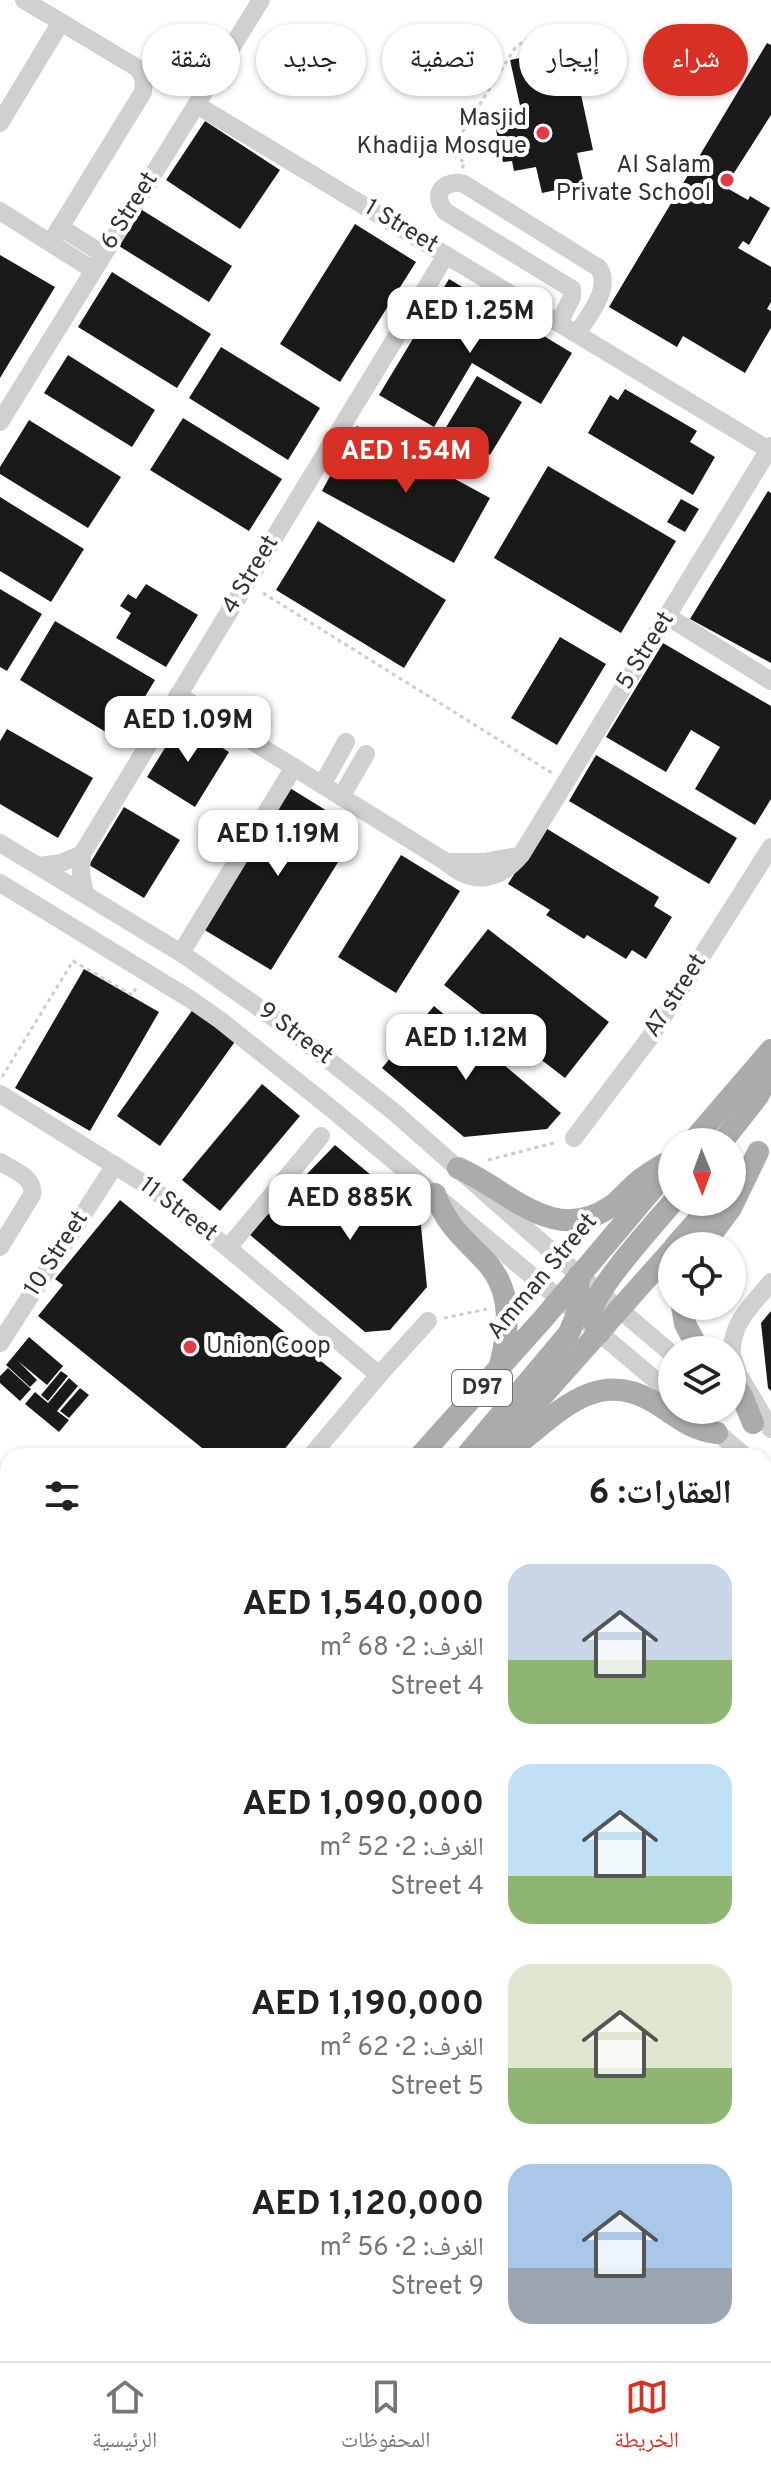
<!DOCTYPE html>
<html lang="ar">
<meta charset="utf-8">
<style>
body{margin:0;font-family:Overpass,"Noto Naskh Arabic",sans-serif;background:#f6f6f6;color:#222;direction:rtl;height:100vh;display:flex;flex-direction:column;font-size:30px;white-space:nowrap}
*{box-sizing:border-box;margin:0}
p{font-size:26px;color:#767676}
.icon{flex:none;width:44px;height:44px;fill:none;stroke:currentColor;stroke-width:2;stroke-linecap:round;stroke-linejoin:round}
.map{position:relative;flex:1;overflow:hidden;direction:ltr}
.side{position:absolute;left:0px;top:1448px;width:772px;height:914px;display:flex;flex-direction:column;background:#fff;border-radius:24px 24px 0 0;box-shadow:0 2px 6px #0004;direction:rtl}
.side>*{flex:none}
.top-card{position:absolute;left:24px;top:24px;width:724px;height:72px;direction:rtl;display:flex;gap:16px}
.needle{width:52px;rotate:179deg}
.buttons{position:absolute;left:658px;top:1128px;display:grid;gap:16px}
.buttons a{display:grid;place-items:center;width:88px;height:88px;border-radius:50%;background:#fff;box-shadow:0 2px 6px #0004;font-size:40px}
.price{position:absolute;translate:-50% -68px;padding:0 18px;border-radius:16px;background:#fff;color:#222;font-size:26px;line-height:52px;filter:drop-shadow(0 2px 4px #0008)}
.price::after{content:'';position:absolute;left:50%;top:48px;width:24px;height:18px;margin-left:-12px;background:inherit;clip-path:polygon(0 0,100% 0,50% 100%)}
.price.current{background:#d93025;color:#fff}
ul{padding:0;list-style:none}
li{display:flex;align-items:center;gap:24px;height:200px;padding:0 40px}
li span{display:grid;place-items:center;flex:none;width:224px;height:160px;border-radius:24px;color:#555}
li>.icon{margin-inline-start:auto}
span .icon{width:96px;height:96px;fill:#fffc;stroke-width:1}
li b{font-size:34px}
h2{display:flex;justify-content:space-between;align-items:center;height:96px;padding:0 40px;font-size:34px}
.tag{padding:0 28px;border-radius:36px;background:#fff;box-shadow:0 2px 6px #0004;font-size:28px;line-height:72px}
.tag.current{background:#d93025;color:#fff}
.dock{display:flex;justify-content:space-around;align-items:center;height:112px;border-top:2px solid #e0e0e0;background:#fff;font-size:22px;color:#767676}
.dock a{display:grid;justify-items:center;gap:4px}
.dock .current{color:#d93025}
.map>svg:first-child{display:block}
.building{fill:#1a1a1a}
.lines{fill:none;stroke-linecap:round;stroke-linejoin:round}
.path{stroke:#cdcdcd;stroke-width:3;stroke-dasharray:4 4;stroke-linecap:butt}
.minor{stroke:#d0d0d0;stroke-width:18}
.major{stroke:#ababab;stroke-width:22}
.poi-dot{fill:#e63946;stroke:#fff;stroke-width:3}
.labels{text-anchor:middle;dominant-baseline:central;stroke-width:8;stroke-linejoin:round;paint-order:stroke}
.shield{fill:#fff;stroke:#707070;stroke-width:2}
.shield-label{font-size:22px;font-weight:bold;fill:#333}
.poi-label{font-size:24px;fill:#333;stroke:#fff;text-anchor:end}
.street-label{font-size:24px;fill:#333;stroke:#fff}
</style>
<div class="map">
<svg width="771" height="2361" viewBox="0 0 771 2361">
<rect width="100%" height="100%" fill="#fff"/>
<g class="building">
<path d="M767 43 771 45V115L725 187 748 200 750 196 770 208 749 245 743 241 738 248 771 267V302L767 309 771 311V328L745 373 683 336 677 347 609 307Z"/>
<path d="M530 56 531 63 544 60 547 74 558 71 560 81 571 79 574 91 580 90 593 150 577 153 584 184 542 193 536 167 514 171 512 161 503 162 493 116 521 110 510 60Z"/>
<path d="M205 121 280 170 240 229 166 180Z"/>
<path d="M142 210 232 266 209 302 119 246Z"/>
<path d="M355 224 416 262 340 382 280 344Z"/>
<path d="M0 255 55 287 0 378Z"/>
<path d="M112 272 211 334 177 388 78 327Z"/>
<path d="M449 279 572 353 541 404 472 363 434 427 379 395Z"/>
<path d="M221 347 320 408 288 460 189 398Z"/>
<path d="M68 355 155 410 132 447 44 393Z"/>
<path d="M477 376 522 402 490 455 445 429Z"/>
<path d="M625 389 697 431 690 442 715 457 693 495 588 433 610 395 618 400Z"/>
<path d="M183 418 282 479 249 531 150 470Z"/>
<path d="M29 420 121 477 88 528 0 474V467Z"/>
<path d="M357 426 490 498 454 563 322 491Z"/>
<path d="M548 466 676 541 621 633 494 558Z"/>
<path d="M768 491 771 493V663L690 619Z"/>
<path d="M0 497 84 549 51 602 0 571Z"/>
<path d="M681 499 699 509 685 532 667 522Z"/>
<path d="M318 521 446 600 404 668 276 590Z"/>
<path d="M146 584 198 615 166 667 116 638 131 613 120 606 128 594 136 599Z"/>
<path d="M0 589 42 614 7 671 0 667Z"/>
<path d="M55 621 155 680 119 740 20 680Z"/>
<path d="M560 637 606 664 557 745 511 718Z"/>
<path d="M663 643 771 706V799L755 825 695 789 720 747 691 730 666 772 606 737Z"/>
<path d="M181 722 229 752 195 807 147 777Z"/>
<path d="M7 729 93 778 58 838 0 804V741Z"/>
<path d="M596 755 737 838 709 884 569 801Z"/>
<path d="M285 785 358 830 271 970 198 926Z"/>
<path d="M124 807 180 840 144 898 89 865Z"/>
<path d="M544 827 659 897 654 906 672 917 646 959 632 950 626 959 587 935 584 939 546 915 550 910 508 884Z"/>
<path d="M401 855 460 891 396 993 338 957Z"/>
<path d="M488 929 609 1022 565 1078 444 985Z"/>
<path d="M84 969 159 1012 90 1131 15 1088Z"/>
<path d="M196 1005 239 1036 160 1146 117 1116Z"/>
<path d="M434 1006 561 1113 547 1129 464 1137 382 1068Z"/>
<path d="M262 1084 300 1116 220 1211 182 1180Z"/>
<path d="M335 1145 420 1216 427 1287 390 1330 365 1332 249 1234Z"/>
<path d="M120 1200 342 1378 279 1456H212L38 1316 63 1285 55 1279Z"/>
<path d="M771 1311V1391L768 1388 761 1323Z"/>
<path d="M29 1337 63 1366 47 1385 18 1361 37 1380 30 1387 6 1365Z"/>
<path d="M8 1368 31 1389 20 1401 0 1383V1376Z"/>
<path d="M61 1371 68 1376 48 1401 41 1395Z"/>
<path d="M69 1378 78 1386 57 1411 69 1420 59 1432 25 1404 35 1392 48 1403Z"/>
<path d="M80 1388 89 1395 69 1418 60 1411Z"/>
<path d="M764 1511 771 1517V1580L764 1588Z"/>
<path d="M764 1706 771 1712V1823L764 1831Z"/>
<path d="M0 2232 8 2239V2354H121L115 2361H30L25 2357 22 2361H0Z"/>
<path d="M202 2354H333L327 2361H204L200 2357Z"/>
</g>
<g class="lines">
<g class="path">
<path d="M462 168 465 163 450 152 515 48 525 40 555 31"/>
<path d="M263 593 552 773"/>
<path d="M2 1077 73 961 132 995 136 988"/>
<path d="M488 1160 558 1142"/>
<path d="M703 1308 728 1309"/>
<path d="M444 1318 487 1309"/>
<path d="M764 2168 771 2159"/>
</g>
<g class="minor">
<path d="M24 0 139 69 144 80 143 92 51 242"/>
<path d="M197 105 769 450"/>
<path d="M0 123 61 22"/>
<path d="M0 211 93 270"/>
<path d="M60 227 103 254"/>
<path d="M559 323 572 297V289L446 212C430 194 444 179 464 184L599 268C612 289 588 316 577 334"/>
<path d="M0 422 261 0"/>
<path d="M667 616 771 681"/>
<path d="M178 695 446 862C472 885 498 882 521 855L771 446"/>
<path d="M322 785 346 742"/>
<path d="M341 797 366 754"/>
<path d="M0 843 181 953 288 1028 394 1112 558 1257 672 1354"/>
<path d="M446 862H483L518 856"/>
<path d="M39 866 61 863 82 854"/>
<path d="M0 883 190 999 220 1020 333 1110 568 1306"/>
<path d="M85 894 81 874 82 854 446 255"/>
<path d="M181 953 294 767"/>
<path d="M0 1094 154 1190 228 1248 379 1375"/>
<path d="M574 1138 651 1036 771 847"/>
<path d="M0 1162C13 1170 35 1177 32 1195L0 1247"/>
<path d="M228 1248 321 1136"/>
<path d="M590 1325 672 1394"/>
<path d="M0 1343 115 1165"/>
<path d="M732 1350C732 1322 754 1303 771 1282"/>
<path d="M732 1355 738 1374 771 1429"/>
<path d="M691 1410 745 1456"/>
<path d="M311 1456 379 1375 428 1321"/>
<path d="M764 1472 771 1478"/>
<path d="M764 1607 771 1599"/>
<path d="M764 1646 771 1637"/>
<path d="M764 1679 771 1685"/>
<path d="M0 1737 8 1730"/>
<path d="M764 1853 771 1859"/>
<path d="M764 2022 771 2014"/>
<path d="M764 2068 771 2059"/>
<path d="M0 2196 8 2187"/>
<path d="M764 2197 771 2198"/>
<path d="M0 2217 8 2224"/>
<path d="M159 2354 167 2361"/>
<path d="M371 2354 379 2361"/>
<path d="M519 2360 531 2361"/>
<path d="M133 2361 139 2354"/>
<path d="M181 2361 187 2354"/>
<path d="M348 2361 353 2354"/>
<path d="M475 2361 481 2354"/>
<path d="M601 2361 602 2354"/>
<path d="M734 2361 735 2354"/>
</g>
<g class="major">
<path d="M692 1142 771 1050"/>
<path d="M722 1142 758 1096 771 1071"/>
<path d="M458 1168C508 1189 552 1246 610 1207 619 1201 625 1193 633 1186 642 1177 653 1171 664 1164"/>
<path d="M435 1194C447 1227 465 1239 487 1263 513 1292 509 1330 500 1365"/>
<path d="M675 1246 714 1202"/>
<path d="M703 1246 731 1208 758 1152"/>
<path d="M682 1306 685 1324 699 1350"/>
<path d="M599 1333C595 1325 592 1318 593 1309 596 1288 656 1222 673 1202"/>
<path d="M732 1382 742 1396 753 1423"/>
<path d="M420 1456 543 1319 672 1166"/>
<path d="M466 1456 569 1333 577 1314 579 1275"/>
<path d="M489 1456 672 1250"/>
<path d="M501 1456C548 1426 589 1364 652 1401 676 1415 687 1429 717 1433"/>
<path d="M0 1890 8 1882"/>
<path d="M0 1950 8 1943"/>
</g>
</g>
<g class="poi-dot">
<circle cx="543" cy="133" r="8"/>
<circle cx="727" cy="180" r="8"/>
<circle cx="190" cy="1347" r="8"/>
</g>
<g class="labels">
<rect class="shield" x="452" y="1370" width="60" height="36" rx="6"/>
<g class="shield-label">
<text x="482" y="1388">D97</text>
</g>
<g class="poi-label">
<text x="527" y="119">Masjid<tspan x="527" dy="28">Khadija Mosque</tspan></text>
<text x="711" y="166">Al Salam<tspan x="711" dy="28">Private School</tspan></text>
<text x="206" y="1347" text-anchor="start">Union Coop</text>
</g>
<g class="street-label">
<text transform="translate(130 211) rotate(-58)">6 Street</text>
<text transform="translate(401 227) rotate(31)">1 Street</text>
<text transform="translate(251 575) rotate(-59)">4 Street</text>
<text transform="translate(646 651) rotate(-58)">5 Street</text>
<text transform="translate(676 996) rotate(-57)">A7 street</text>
<text transform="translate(295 1034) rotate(37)">9 Street</text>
<text transform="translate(178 1210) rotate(37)">11 Street</text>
<text transform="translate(57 1254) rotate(-57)">10 Street</text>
<text transform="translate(543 1277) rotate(-50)">Amman Street</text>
</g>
</g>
</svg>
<div class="buttons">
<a><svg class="needle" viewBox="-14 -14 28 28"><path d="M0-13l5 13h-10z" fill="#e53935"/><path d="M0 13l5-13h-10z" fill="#767676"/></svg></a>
<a><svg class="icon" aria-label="locate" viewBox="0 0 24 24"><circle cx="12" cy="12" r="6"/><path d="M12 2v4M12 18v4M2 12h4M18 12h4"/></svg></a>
<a><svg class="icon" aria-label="layers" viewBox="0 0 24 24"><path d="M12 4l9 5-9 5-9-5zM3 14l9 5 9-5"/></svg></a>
</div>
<b class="price" style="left:470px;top:355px">AED 1.25M</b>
<b class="price current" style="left:406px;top:495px">AED 1.54M</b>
<b class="price" style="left:188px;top:764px">AED 1.09M</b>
<b class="price" style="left:278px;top:878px">AED 1.19M</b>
<b class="price" style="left:466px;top:1082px">AED 1.12M</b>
<b class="price" style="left:350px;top:1242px">AED 885K</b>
<div class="top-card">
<a class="tag current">شراء</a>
<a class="tag">إيجار</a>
<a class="tag">تصفية</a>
<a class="tag">جديد</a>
<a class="tag">شقة</a>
</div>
<section class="side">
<h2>العقارات: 6<svg class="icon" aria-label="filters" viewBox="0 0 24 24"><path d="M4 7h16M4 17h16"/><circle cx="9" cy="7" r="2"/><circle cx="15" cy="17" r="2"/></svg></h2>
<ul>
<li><span style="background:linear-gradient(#c9d6e8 60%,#8fb573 0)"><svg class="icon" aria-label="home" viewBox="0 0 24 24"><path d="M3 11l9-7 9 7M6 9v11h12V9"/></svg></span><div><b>AED 1,540,000</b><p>الغرف: 2 · 68 m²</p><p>4 Street</p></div></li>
<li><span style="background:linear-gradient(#bfe0f5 70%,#8fb573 0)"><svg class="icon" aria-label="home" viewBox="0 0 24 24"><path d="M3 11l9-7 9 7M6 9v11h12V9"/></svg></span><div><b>AED 1,090,000</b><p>الغرف: 2 · 52 m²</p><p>4 Street</p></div></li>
<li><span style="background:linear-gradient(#dfe7d0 65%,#8fb573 0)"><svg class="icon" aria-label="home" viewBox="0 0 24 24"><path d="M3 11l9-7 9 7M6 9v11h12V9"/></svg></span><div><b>AED 1,190,000</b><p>الغرف: 2 · 62 m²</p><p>5 Street</p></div></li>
<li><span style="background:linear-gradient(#a9c7e8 65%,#9aa5b1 0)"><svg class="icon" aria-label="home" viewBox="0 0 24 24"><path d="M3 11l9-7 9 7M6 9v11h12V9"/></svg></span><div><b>AED 1,120,000</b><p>الغرف: 2 · 56 m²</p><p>9 Street</p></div></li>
</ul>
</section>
</div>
<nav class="dock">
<a class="current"><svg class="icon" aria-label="map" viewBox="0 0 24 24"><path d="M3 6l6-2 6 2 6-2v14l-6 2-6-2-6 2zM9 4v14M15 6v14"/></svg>الخريطة</a>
<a><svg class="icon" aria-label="saved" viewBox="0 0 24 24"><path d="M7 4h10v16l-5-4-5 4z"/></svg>المحفوظات</a>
<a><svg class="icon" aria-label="home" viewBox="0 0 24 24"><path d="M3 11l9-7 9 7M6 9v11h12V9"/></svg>الرئيسية</a>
</nav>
